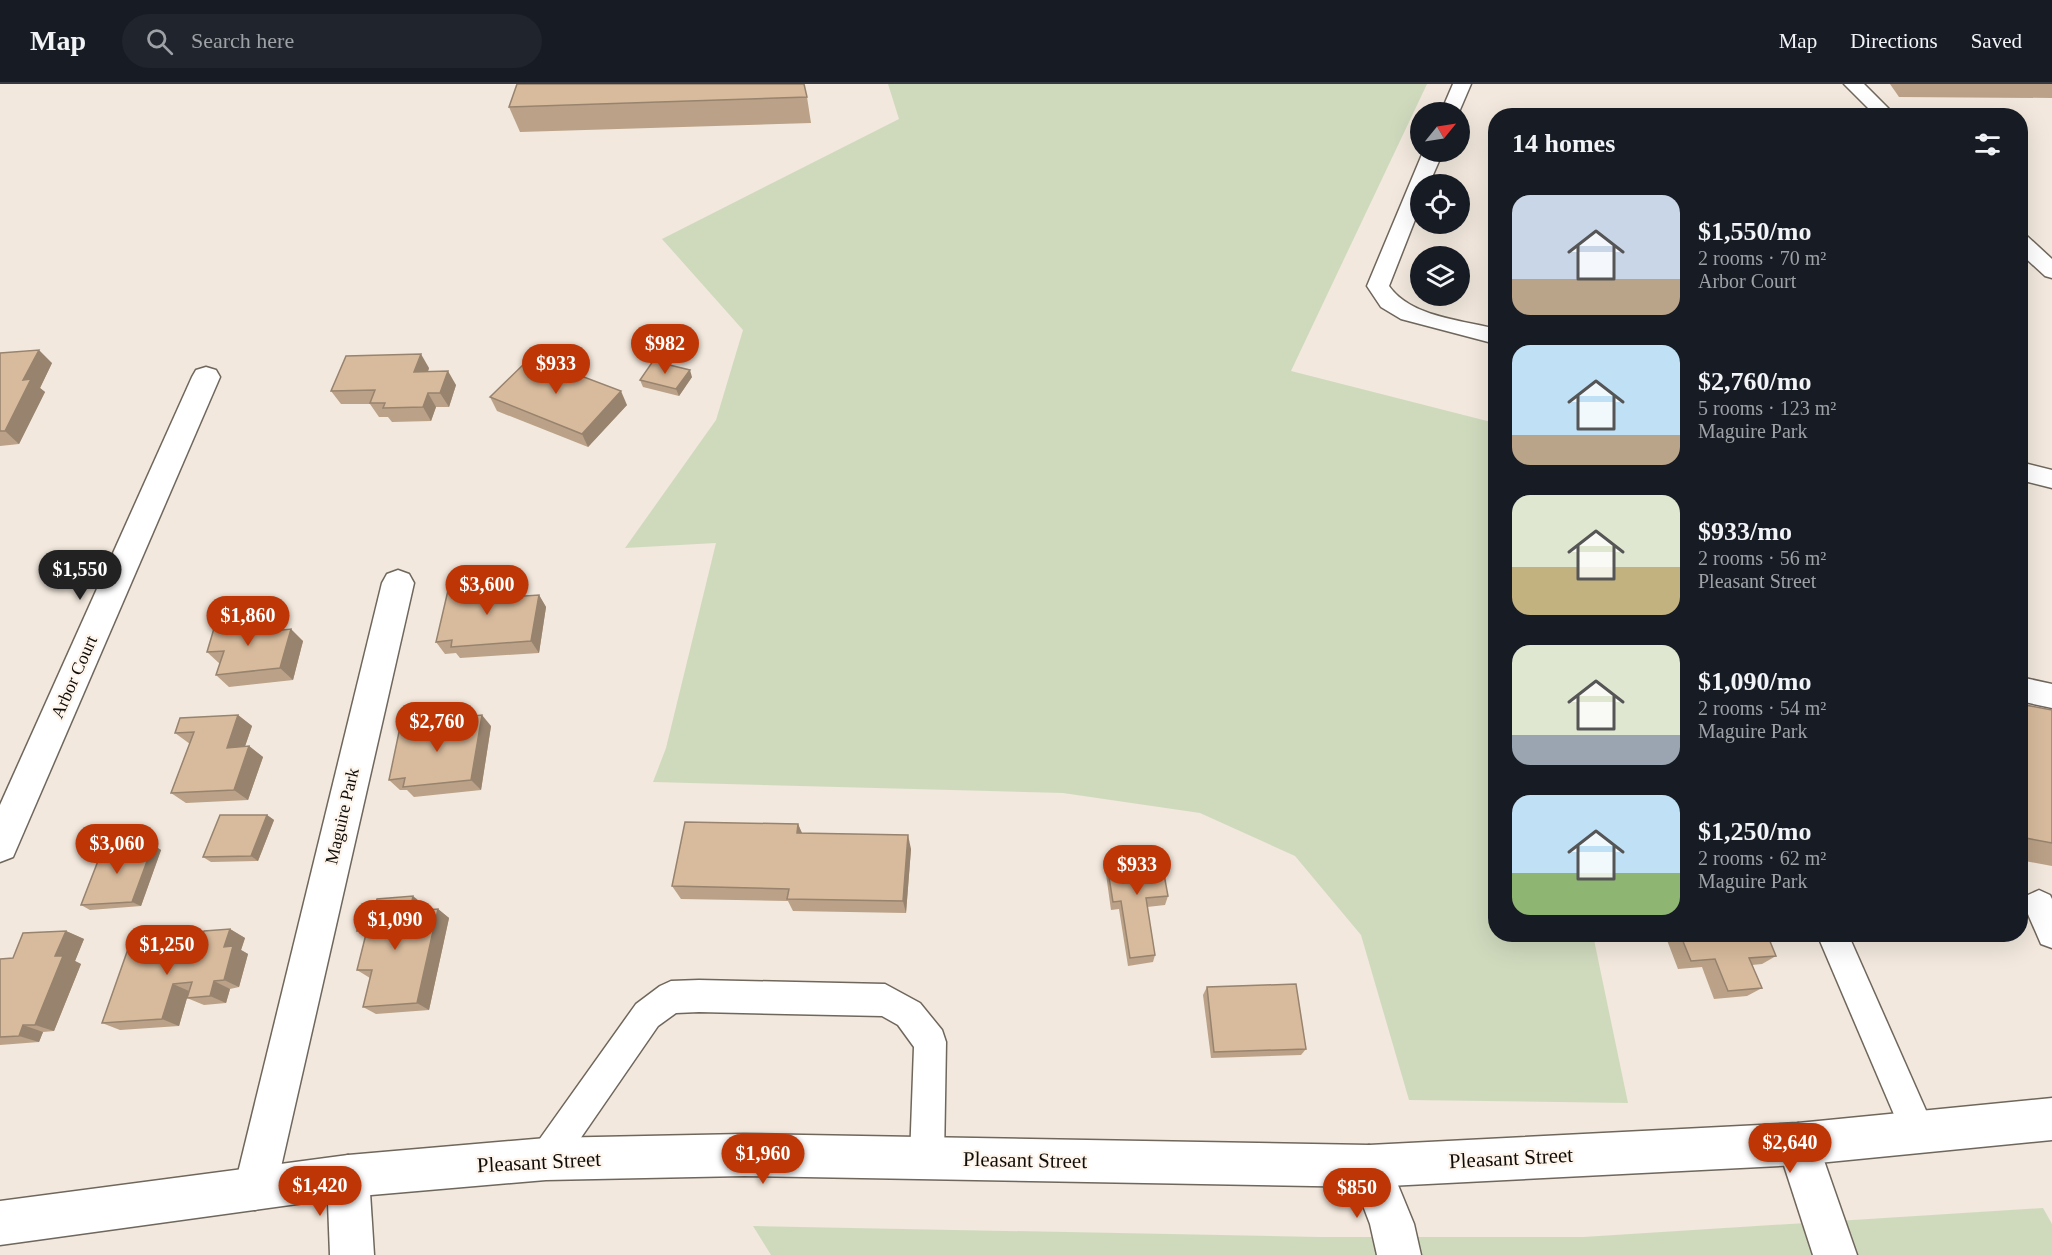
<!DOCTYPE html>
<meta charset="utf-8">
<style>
body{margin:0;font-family:Georgia,serif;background:#20242c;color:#f1f3f6;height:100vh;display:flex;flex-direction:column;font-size:22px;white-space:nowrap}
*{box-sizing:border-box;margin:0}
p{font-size:20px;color:#9ea1a6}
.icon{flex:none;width:33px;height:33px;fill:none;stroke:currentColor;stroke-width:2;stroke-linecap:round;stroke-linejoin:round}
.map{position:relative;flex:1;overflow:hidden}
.panel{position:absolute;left:1488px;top:24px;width:540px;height:834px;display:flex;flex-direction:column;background:#171b24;border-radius:24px;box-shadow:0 6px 24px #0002}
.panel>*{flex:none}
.needle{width:39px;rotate:60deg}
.controls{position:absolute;left:1410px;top:18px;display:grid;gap:12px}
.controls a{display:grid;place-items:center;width:60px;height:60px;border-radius:50%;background:#171b24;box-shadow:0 6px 24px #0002;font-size:30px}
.price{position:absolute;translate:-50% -51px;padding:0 14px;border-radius:21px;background:#be3605;color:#fff;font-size:20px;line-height:39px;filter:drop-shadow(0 2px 3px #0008)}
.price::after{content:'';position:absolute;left:50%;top:36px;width:18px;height:14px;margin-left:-9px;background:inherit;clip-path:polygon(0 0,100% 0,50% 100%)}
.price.active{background:#222;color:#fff}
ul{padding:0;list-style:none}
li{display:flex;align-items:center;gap:18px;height:150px;padding:0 24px}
li span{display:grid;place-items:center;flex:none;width:168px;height:120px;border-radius:18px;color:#555}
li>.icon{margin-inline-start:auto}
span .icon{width:72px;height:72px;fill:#fffc;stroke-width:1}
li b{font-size:26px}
h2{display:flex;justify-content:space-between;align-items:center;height:72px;padding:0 24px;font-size:26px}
header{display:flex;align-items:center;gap:36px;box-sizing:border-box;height:84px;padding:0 30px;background:#171b24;border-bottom:2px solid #363941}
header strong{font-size:28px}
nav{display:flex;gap:33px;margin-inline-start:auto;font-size:21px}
.search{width:420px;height:54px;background:#20242c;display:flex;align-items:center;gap:15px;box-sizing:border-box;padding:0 21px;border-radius:33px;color:#9ea1a6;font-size:22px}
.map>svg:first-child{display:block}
.green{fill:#cfdabd}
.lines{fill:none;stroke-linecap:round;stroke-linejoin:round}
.lane-casing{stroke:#6f665c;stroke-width:3}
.street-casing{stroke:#6f665c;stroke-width:3}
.secondary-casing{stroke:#6f665c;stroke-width:3}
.lane{fill:#fff;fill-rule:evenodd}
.street{fill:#fff;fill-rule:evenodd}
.secondary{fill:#fff;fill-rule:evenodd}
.wall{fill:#baa187}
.shaded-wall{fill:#97836e}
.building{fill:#d8bb9d;stroke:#97836e;stroke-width:1.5}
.labels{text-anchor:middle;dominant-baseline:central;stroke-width:4.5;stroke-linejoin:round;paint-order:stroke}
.street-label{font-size:18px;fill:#100d09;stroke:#fef5ec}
.near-street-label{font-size:21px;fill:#100d09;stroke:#fef5ec}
</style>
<header>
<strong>Map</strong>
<div class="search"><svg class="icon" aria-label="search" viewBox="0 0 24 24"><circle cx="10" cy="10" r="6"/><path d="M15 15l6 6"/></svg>Search here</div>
<nav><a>Map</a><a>Directions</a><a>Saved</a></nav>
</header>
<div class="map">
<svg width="2052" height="1171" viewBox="0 0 2052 1171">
<rect width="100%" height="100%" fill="#f2e8dd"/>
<g class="green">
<path d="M888 0H1427L1291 287 1495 339 1496 850 1593 851 1628 1019 1409 1016 1361 851 1295 772 1200 729 1063 709 653 698 666 664 716 459 625 464 716 336 743 246 662 155 899 35Z"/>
<path d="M2043 1124 2052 1140V1171H771L753 1142 1319 1153H1583Z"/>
</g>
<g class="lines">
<g class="lane-casing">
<g id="lane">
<path d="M1453 0H1471L1459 28H1441Z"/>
<path d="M1844 0H1864L1896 32H1876Z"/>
<path d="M1423 68H1443L1429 100H1420V123L1389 202C1411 233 1461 236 1496 245V260L1401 235 1381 223 1367 202Z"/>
<path d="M2020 151 2027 152 2052 175V194L2045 192 2020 169Z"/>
<path d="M2020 378 2052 386V404L2020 396Z"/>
<path d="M2020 593 2052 600V624L2020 617Z"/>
<path d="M2039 806 2050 811 2052 815V864L2041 860 2024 821 2028 811Z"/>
<path d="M1817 850H1848L1936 1049 1931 1061 1919 1066 1907 1061Z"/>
<path d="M699 896 885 900 920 919 942 946 946 958 944 1074 939 1086 927 1091 915 1086 910 1074 914 963 898 941 882 932 699 928 676 929 658 942 558 1087 546 1092 534 1087 529 1075 534 1063 636 920 660 902 671 897Z"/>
</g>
</g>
<g class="street-casing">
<g id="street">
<path d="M206 283 216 286 220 293 13 773 0 778V721L192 293 196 286Z"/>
<path d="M398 486 409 490 414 499 276 1105 270 1120 255 1126 240 1120 234 1105 382 499 387 490Z"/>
<path d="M1798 1039 1813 1045 1857 1171H1813L1777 1060 1783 1045Z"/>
<path d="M1369 1061 1384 1067 1414 1140 1421 1171H1377L1370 1140 1348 1082 1354 1067Z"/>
<path d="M348 1071 363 1077 369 1092 374 1171H330L327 1092 333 1077Z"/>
</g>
</g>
<g class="secondary-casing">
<path id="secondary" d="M2052 1014V1056L1798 1081 1369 1103 744 1092 546 1096 348 1113 0 1161V1117L348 1071 546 1054 744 1050 1369 1061 1798 1039Z"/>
</g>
<use href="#lane" class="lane"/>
<use href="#street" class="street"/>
<use href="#secondary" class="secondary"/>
</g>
<g class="wall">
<path d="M1890 0H2052V14L1899 13Z"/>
<path d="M807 13 811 39 520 48 509 23Z"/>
<path d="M0 269 52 279 40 304 45 308 19 360 0 362Z"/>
<path d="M429 284 428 288 456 301 449 323H436L431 337 392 338 388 333H379L370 320H341L331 307Z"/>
<path d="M692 293 679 312 643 303 640 296Z"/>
<path d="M490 313 627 321 588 363 497 327Z"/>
<path d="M521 510V512L539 511 546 523 539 569 460 574 456 569 445 570 436 558Z"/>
<path d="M278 546 303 557 293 596 229 603 216 591 220 580 207 568Z"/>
<path d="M2020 620 2052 626V782L2020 776Z"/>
<path d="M238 631 252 642 245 662H249L263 673 248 716 186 719 171 709 190 660 175 649Z"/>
<path d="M491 642 481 706 414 713 407 706H400L389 696Z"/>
<path d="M267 731 274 736 258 777 211 778 203 773Z"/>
<path d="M798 740 802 749 911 765 906 829 793 827 788 817 681 815 672 802Z"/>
<path d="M153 761 161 766 141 822 90 826 81 821Z"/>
<path d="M1106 774 1168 812 1165 821 1147 823 1155 871 1153 878 1128 882 1119 825 1111 826 1105 783Z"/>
<path d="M424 821 423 826 438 825 449 834 429 926 376 930 363 923 370 894 357 886 366 852 357 847Z"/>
<path d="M230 845 245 854 241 866 248 870 239 903 230 905 226 919 204 921 187 914 189 907 179 942 120 946 102 939Z"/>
<path d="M66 847 84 855 75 877 81 880 54 947 43 948 39 958 0 961V875L13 874Z"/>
<path d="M1767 850 1776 872 1762 880 1752 881 1762 904 1747 912 1714 915 1702 883 1678 885 1665 851Z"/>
<path d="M1207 903 1306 965 1301 971 1211 974 1203 911Z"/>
</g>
<g class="shaded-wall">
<path d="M39 266 52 279 40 304 45 308 19 360 5 347 23 296Z"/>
<path d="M421 270 429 284 422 302 414 288Z"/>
<path d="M690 286 692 293 679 312 676 305Z"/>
<path d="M448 287 456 301 449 323 440 309Z"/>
<path d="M621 307 627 321 588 363 582 350Z"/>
<path d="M428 309 436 323 431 337 423 323Z"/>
<path d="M513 498 521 510 518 525 510 513Z"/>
<path d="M539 511 546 523 539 569 531 557Z"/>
<path d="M268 536 280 548H265Z"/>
<path d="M291 545 303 557 293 596 280 584Z"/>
<path d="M238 631 252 642 241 674 227 664Z"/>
<path d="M482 631 491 642 481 706 471 696Z"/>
<path d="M249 662 263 673 248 716 234 706Z"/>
<path d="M267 731 274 736 258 777 251 772Z"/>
<path d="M798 740 804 754 797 749Z"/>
<path d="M908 751 911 765 906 829 903 817Z"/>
<path d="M153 761 161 766 141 822 132 818Z"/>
<path d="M413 812 424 821 422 835 410 827Z"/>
<path d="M438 825 449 834 429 926 417 919Z"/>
<path d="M230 845 245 854 241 866 248 870 239 903 224 896V863Z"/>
<path d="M66 847 84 855 75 877 81 880 54 947 35 941 55 872Z"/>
<path d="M214 897 230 905 226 919 210 912Z"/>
<path d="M173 900 189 907 179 942 162 935Z"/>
<path d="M23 941 43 948 39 958 19 952Z"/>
</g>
<g class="building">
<path d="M517 0H804L807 13 509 23Z"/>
<path d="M39 266 23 296 31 295 5 347H0V269Z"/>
<path d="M421 270 414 288 448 287 440 309H428L423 323 383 324 385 319H370L375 306 331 307 346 272Z"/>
<path d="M531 273 621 307 582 350 490 313Z"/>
<path d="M653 277 690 286 676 305 640 296Z"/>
<path d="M513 498 510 513 539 511 531 557 451 563 452 556 436 558 449 502Z"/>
<path d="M268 536 265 548 291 545 280 584 216 591 224 567 207 568 215 541Z"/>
<path d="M2020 620 2052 626V759L2020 753Z"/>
<path d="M238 631 227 664 249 662 234 706 171 709 194 648 175 649 180 634Z"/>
<path d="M482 631 471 696 403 703 405 694 389 696 399 648 442 644 443 635Z"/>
<path d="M220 731H267L251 772 203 773Z"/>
<path d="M685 738 798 740 797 749 908 751 903 817 787 815 789 805 672 802Z"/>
<path d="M153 761 132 818 81 821 103 764Z"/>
<path d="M1160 768 1168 812 1146 814 1155 871 1130 874 1121 817 1113 818 1106 774Z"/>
<path d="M413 812 410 827 438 825 417 919 363 923 372 886H357L367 846 357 847 362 828 373 827 377 815Z"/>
<path d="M230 845 224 863 233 862 224 896 214 897 210 912 187 914 192 898 173 900 162 935 102 939 128 865 200 859 204 847Z"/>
<path d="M66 847 55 872H63L35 941H23L19 952 0 953V875L13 874 23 849Z"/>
<path d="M1680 850H1767L1776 872 1749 874 1762 904 1728 907 1715 875 1691 877Z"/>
<path d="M1296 900 1306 965 1214 968 1207 903Z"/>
</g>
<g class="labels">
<g class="street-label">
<text transform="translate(74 593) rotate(-66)">Arbor Court</text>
<text transform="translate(342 732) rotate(-77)">Maguire Park</text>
</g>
<g class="near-street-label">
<text transform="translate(1511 1074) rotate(-3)">Pleasant Street</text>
<text transform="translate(1025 1076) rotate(1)">Pleasant Street</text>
<text transform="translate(539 1078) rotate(-3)">Pleasant Street</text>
</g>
</g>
</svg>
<div class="controls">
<a><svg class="needle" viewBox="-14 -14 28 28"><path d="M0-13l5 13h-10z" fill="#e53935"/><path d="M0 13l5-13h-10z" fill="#9ea1a6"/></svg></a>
<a><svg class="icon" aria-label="locate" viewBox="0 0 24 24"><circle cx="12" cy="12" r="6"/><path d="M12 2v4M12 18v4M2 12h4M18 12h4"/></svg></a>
<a><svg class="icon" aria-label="layers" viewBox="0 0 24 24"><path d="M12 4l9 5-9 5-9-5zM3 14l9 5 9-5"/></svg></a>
</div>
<b class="price" style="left:665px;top:291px">$982</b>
<b class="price" style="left:556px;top:311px">$933</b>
<b class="price active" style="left:80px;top:517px">$1,550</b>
<b class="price" style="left:487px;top:532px">$3,600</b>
<b class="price" style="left:248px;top:563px">$1,860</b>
<b class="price" style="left:437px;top:669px">$2,760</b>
<b class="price" style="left:117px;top:791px">$3,060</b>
<b class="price" style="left:1137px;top:812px">$933</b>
<b class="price" style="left:395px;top:867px">$1,090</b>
<b class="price" style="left:167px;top:892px">$1,250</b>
<b class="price" style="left:1790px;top:1090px">$2,640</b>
<b class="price" style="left:763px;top:1101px">$1,960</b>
<b class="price" style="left:320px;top:1133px">$1,420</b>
<b class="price" style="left:1357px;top:1135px">$850</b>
<section class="panel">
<h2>14 homes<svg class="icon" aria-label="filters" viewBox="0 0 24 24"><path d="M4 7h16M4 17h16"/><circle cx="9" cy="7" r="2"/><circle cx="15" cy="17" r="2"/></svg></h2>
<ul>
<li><span style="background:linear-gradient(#c9d6e8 70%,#b9a48a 0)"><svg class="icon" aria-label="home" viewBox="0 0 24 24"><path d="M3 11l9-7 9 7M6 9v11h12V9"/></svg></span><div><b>$1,550/mo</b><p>2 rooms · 70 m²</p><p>Arbor Court</p></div></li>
<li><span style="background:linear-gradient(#bfe0f5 75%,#b9a48a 0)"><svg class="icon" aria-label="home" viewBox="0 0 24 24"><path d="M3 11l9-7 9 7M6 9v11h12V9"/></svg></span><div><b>$2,760/mo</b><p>5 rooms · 123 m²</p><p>Maguire Park</p></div></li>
<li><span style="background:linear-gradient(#dfe7d0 60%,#c2b280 0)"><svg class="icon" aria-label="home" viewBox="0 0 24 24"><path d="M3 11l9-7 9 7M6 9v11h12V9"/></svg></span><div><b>$933/mo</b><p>2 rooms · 56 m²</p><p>Pleasant Street</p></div></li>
<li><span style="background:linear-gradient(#dfe7d0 75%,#9aa5b1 0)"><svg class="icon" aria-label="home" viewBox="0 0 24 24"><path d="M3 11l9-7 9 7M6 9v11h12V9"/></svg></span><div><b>$1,090/mo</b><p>2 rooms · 54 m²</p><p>Maguire Park</p></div></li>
<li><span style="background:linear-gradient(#bfe0f5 65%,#8fb573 0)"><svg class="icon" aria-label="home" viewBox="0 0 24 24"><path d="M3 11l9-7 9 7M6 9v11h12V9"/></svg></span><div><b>$1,250/mo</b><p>2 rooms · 62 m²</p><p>Maguire Park</p></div></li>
</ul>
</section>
</div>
